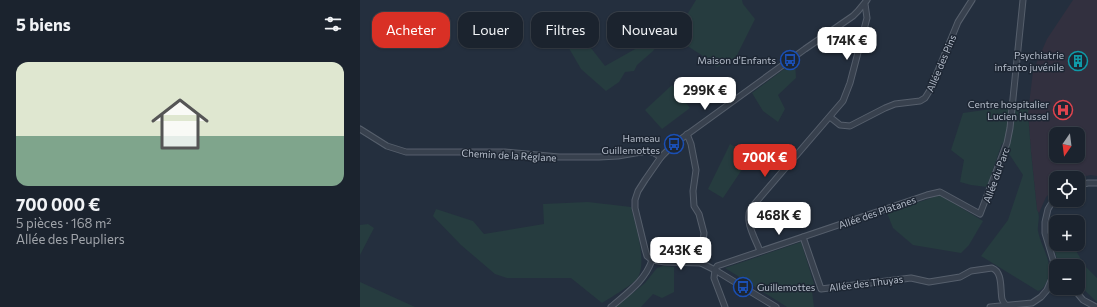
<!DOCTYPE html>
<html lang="fr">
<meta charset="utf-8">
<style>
body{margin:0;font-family:Commissioner,sans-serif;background:#282f3a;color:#f1f3f6;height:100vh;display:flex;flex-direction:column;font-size:15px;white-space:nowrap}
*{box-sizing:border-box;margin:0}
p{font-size:13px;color:#a0a4aa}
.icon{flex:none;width:22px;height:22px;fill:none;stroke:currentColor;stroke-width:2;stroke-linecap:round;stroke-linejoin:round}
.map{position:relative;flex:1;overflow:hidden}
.sheet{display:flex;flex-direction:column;background:#1b232e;width:360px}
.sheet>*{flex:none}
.guide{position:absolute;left:12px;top:12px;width:380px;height:36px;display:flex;gap:8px}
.needle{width:26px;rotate:194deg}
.tools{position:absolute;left:689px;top:127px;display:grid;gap:8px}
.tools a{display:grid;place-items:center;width:36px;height:36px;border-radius:8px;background:#1b232e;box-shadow:0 1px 3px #0004,0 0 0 1px #39404a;font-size:20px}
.price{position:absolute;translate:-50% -34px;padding:0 9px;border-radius:8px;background:#fff;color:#222;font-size:13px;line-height:26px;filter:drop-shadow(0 1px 2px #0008)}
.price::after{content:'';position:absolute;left:50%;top:24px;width:12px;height:9px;margin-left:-6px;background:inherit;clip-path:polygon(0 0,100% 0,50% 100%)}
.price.current{background:#d93025;color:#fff}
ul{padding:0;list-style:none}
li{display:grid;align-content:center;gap:8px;height:212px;padding:0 16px}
li span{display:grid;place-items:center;height:124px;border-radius:12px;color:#555}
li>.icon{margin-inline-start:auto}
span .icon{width:72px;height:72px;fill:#fffc;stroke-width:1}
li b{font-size:17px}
h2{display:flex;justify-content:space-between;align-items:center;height:48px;padding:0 16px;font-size:17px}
.chip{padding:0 14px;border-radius:12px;background:#1b232e;box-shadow:0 1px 3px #0004,0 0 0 1px #39404a;font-size:14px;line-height:36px}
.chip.current{background:#d93025;color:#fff}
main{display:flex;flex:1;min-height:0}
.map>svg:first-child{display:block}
.medical{fill:#32303f;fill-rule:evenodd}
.green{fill:#263c3f}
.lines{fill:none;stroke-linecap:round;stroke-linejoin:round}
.street-casing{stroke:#565f6c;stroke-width:7}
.street{stroke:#38414e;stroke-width:5}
.labels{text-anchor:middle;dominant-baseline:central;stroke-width:3;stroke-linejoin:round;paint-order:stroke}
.poi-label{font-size:10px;fill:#b4bcc9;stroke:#1d2633;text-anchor:end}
.street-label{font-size:10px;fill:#b4bcc9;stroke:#1d2633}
</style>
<main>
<section class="sheet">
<h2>5 biens<svg class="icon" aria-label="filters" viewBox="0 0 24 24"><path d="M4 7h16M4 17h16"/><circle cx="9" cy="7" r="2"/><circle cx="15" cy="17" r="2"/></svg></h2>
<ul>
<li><span style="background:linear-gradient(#dfe7d0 60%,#7fa58c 0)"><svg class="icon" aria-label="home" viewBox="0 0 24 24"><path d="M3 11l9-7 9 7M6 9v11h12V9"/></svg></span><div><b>700 000 €</b><p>5 pièces · 168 m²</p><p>Allée des Peupliers</p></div></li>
</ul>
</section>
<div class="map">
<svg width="737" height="307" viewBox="0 0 737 307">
<rect width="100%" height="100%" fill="#242f3e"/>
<path class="medical" d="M713 0H737V176L731 175 715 178H696V187L686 197 679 213 677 210 671 152 668 113 673 71 687 39ZM696 134H718V156H696Z"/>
<g class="green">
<path d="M336 0H382L383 4 395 19 376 57 357 67C344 55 327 47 314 36Z"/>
<path d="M195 24 213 25 245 66 309 30 293 51 277 65 274 71 265 72 259 82 246 91 221 69Z"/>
<path d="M435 61 436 78 418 95 425 109 418 122 403 111 392 93Z"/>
<path d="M312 85 330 108 302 129 285 110Z"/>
<path d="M669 106 668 113 671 152 677 210C681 216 677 224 678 231 681 248 696 265 686 283 684 287 682 290 678 291L621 256 648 220 663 175 642 143 627 187 611 185 600 182 604 160 591 150 603 113 646 107Z"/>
<path d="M370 144 391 156 363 198 348 189Z"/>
<path d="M580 195 623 221 609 245 601 253 553 245 533 228 527 213Z"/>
<path d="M228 202 271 207C275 225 289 265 276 280 270 286 250 298 242 303L211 278H147L135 274 101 245 73 216 76 209 113 221 124 234 184 224 183 204Z"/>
<path d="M692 222 696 226V244H712L725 266 737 278V302L718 284V266H701L698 262 690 235Z"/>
<path d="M8 224 14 228 0 255V225Z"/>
<path d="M441 242 456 290 452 291 454 307H427L365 268Z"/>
<path d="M303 266 314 267V292L302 298 293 294 281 307H256L285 283 297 268Z"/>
<path d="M0 282 55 307H0Z"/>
</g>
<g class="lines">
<g class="street-casing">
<g id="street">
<path d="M470 117 480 125 490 126 525 108 535 104 560 101 565 98 570 90 598 22 612 0"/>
<path d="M0 129 27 146 46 152H145L199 157H239L258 156 287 151 294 153 301 157"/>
<path d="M327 134 331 144 336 170 333 191 334 206 339 214 344 233 341 263"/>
<path d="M718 185 728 183H737"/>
<path d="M443 237 461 289 551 278 569 282 600 277 611 271 632 268C643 272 640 289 642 299 643 302 645 304 647 307"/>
<path d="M400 251C395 238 384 221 391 208L483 101 490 83 507 18 505 4"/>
<path d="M292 260 287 256 285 249 275 208V200L278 191 285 180 301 157 314 144 445 49 493 16 498 11 507 0"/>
<path d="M292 260 305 262 341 263 355 270 416 307"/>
<path d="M355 270 357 266 567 195 580 192 620 214 647 143 650 128 663 0"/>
<path d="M355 270 354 278 365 307"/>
<path d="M713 288 723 300 736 307"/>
<path d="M251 307C267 293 285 281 292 260"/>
<path d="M630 307 672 303 681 297 687 290 693 276 694 263 685 233V222L688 209 696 196"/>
</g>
</g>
<use href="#street" class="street"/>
</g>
<defs>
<g id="bus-ring" transform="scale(1)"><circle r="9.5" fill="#1d2633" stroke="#1a4fb4" stroke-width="1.5"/><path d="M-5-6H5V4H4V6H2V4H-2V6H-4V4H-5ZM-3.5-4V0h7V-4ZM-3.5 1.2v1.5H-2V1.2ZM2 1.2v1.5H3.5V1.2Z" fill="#1a4fb4"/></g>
<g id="building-ring" transform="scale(1)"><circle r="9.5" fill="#1d2633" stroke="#0f9aa8" stroke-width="1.5"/><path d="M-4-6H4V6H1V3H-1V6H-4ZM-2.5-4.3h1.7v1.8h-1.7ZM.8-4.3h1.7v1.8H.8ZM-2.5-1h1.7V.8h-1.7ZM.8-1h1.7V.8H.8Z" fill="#0f9aa8"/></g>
<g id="hospital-ring" transform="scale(1)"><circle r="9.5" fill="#1d2633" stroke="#e0444e" stroke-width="1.5"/><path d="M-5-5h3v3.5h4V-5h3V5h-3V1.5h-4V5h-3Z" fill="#e0444e"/></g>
</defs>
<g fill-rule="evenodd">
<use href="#bus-ring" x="430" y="60"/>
<use href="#building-ring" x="718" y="61"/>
<use href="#hospital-ring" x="703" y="110"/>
<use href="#bus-ring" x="314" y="144"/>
<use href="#bus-ring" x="383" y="287"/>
</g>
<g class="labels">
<g class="poi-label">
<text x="704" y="55">Psychiatrie<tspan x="704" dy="12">infanto juvénile</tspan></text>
<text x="416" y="60">Maison d’Enfants</text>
<text x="689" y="104">Centre hospitalier<tspan x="689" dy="12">Lucien Hussel</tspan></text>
<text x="300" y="138">Hameau<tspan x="300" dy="12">Guillemottes</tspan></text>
<text x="397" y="287" text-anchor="start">Guillemottes</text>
</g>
<g class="street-label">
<text transform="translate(581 63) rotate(-67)">Allée des Pins</text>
<text transform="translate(149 155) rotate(3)">Chemin de la Réglane</text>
<text transform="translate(636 175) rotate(-70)">Allée du Parc</text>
<text transform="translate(517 212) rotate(-19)">Allée des Platanes</text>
<text transform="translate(506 283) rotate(-7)">Allée des Thuyas</text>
</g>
</g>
</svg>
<div class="tools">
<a><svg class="needle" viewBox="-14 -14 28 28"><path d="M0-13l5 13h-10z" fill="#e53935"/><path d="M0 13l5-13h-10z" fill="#a0a4aa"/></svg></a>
<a><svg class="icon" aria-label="locate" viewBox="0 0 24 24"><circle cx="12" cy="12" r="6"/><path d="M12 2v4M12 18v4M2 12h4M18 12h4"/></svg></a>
<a>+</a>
<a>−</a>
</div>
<b class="price" style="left:487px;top:61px">174K €</b>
<b class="price" style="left:345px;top:111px">299K €</b>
<b class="price current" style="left:405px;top:178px">700K €</b>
<b class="price" style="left:419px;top:236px">468K €</b>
<b class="price" style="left:321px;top:271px">243K €</b>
<div class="guide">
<a class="chip current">Acheter</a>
<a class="chip">Louer</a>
<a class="chip">Filtres</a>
<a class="chip">Nouveau</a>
</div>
</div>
</main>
